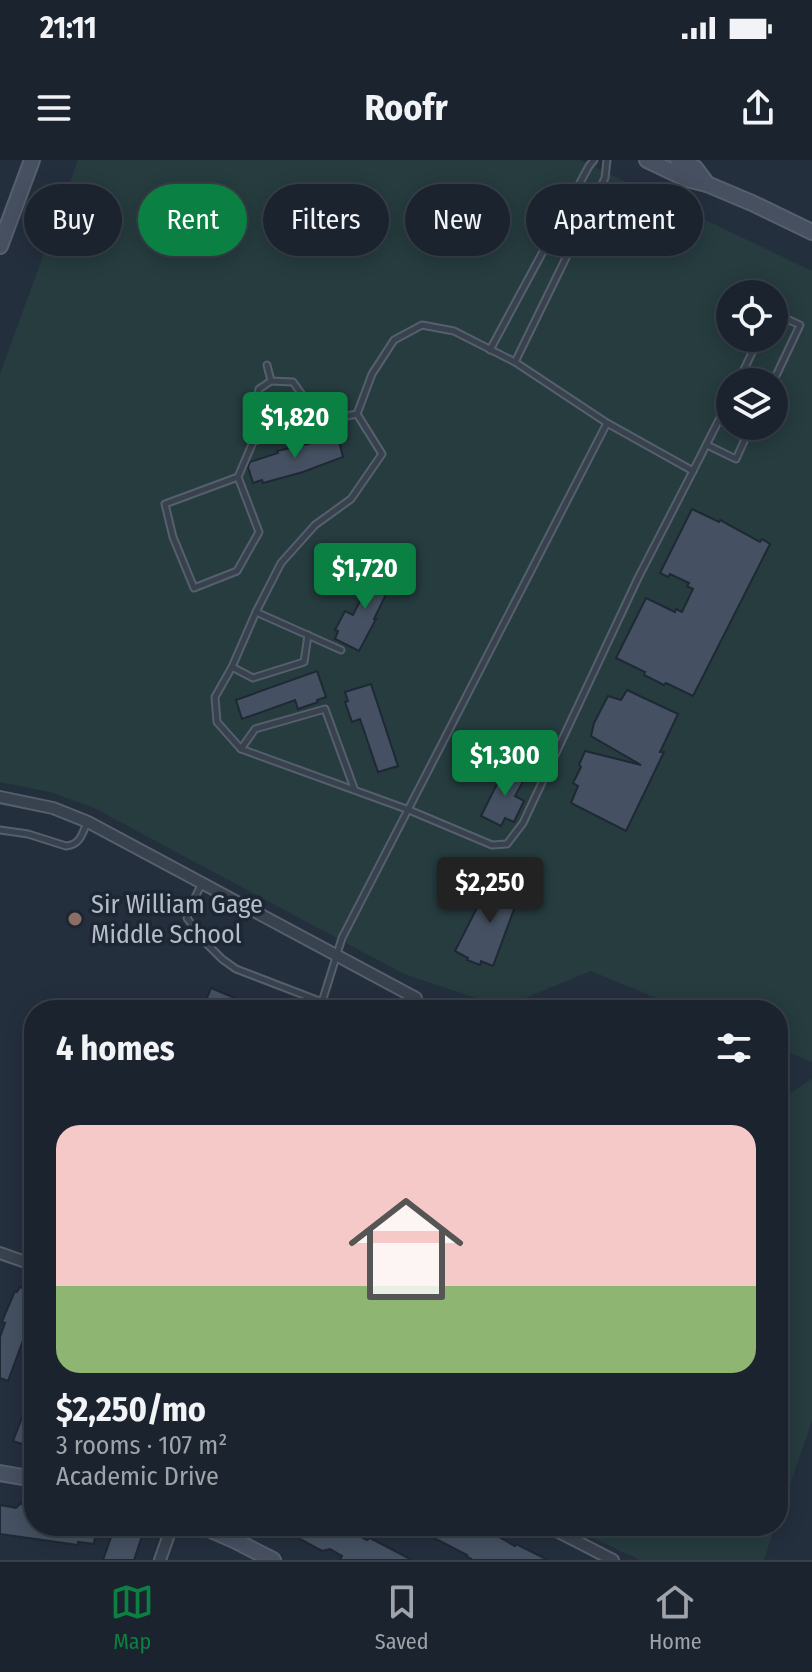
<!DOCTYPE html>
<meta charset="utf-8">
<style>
body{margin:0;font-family:"Fira Sans Condensed",sans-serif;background:#242b36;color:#f1f3f6;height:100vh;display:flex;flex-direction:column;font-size:30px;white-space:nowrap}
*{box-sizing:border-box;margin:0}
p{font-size:26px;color:#a0a4aa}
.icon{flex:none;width:44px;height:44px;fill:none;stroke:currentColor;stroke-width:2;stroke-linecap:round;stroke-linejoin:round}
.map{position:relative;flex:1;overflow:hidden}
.details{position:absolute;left:24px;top:840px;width:764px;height:536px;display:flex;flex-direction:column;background:#1b232e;border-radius:32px;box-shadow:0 4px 20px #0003,0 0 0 2px #39404a}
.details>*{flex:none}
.guide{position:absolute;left:24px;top:24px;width:764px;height:72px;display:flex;gap:16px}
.fabs{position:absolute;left:716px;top:120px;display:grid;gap:16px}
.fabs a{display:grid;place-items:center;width:72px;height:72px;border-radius:50%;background:#1b232e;box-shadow:0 4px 20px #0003,0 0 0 2px #39404a;font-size:40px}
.price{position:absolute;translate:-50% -68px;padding:0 18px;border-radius:8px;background:#0b8043;color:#fff;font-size:26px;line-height:52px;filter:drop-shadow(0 2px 4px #0008)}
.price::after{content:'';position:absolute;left:50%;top:48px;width:24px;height:18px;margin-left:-12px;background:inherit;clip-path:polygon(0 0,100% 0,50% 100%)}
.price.selected{background:#222;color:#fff}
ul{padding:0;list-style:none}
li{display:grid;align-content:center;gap:16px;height:424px;padding:0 32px}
li span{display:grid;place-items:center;height:248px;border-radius:24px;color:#555}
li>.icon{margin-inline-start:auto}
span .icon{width:144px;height:144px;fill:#fffc;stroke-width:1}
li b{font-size:34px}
h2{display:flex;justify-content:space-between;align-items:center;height:96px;padding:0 32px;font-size:34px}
.chip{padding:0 28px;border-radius:36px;background:#1b232e;box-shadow:0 4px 20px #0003,0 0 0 2px #39404a;font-size:28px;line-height:72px}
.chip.selected{background:#0b8043;color:#fff}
.status{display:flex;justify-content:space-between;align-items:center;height:56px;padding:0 40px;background:#1b232e;direction:ltr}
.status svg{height:22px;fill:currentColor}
header{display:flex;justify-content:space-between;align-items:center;height:104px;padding:0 32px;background:#1b232e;font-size:36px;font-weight:700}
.menu{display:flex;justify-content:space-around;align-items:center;height:112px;border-top:2px solid #39404a;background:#1b232e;font-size:22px;color:#a0a4aa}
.menu a{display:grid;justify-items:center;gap:4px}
.menu .selected{color:#0b8043}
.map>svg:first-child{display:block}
.green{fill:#263c3f;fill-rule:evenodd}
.building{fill:#455162;stroke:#1f2835;stroke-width:2}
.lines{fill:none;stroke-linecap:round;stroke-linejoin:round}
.lane-casing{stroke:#565f6c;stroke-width:9}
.street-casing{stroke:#565f6c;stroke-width:14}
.secondary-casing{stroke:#565f6c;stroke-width:18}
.lane{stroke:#38414e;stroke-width:5}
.street{stroke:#38414e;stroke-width:10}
.secondary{stroke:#465061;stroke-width:14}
.education-dot{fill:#8d6e63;stroke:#1d2633;stroke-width:3}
.labels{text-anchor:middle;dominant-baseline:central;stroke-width:7;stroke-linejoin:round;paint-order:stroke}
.poi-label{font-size:26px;fill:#b4bcc9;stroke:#1d2633;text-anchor:start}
</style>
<div class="status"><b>21:11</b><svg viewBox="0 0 49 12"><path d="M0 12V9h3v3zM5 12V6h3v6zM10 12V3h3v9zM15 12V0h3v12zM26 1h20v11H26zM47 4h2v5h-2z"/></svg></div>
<header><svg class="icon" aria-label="menu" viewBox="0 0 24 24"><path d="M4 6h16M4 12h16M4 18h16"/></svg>Roofr<svg class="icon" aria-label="share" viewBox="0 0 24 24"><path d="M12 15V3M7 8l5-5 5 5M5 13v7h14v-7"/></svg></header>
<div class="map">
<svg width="812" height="1400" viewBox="0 0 812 1400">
<rect width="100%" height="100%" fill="#242f3e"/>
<g class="green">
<path d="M78 0H580L812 111V902L778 888V850H685L591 811 503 847 404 814 94 648 50 632 0 622V214ZM730 134H774V178H730ZM730 222H774V266H730Z"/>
<path d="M812 919V1261L778 1359V941Z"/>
<path d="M567 1366H775L764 1400H640Z"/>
</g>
<g class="building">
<path d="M338 277 343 297 303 312 263 323 262 320 253 323 248 307 250 302 278 293 277 291Z"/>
<path d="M692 349 719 362 720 360 760 382 762 379 770 384 693 536 666 523 664 525 644 515 645 512 616 498 646 438 675 452 676 449 682 452 693 429 687 426 689 423 670 414 668 417 660 413Z"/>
<path d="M378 405 396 414 374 459H376L359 491 335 479 338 471 335 470 345 451 353 455Z"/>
<path d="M317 511 326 537 317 540 318 542 298 549 295 540 242 559 236 540Z"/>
<path d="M371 524 398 606 378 612 360 559 352 562 345 542 348 541 345 532Z"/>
<path d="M627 530 678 554 660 592H664L626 671 571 643 578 626 573 623 581 607 579 605 585 591 641 605 591 576 594 563 608 536 621 540Z"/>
<path d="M506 606 526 616 515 636 524 641 514 662 505 658 501 666 481 656Z"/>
<path d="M505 718 523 725 493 806 481 801 480 805 467 800 468 798 455 791 482 738 490 742 495 726 501 728Z"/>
<path d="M211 828 263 850H202Z"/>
<path d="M20 1127 34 1132V1151L8 1221 0 1218V1177L5 1163 2 1162 6 1152 15 1131 17 1132Z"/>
<path d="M33 1230H34V1288L13 1281Z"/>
<path d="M21 1343 28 1350 34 1351V1366H96L94 1384 78 1382V1385L0 1374V1345L16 1348Z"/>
<path d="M115 1366H143L141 1372 143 1373 134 1400H103Z"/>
<path d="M276 1366H340L367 1380 370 1378 412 1400H340L342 1396 330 1389 322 1391Z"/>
<path d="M411 1366H479L515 1386 516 1384 548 1400H473L466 1396 467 1395Z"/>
</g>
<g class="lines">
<g class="lane-casing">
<g id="lane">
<path d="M490 190 589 6 594 0"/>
<path d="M515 202 605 18 607 0"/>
<path d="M271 221 293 222 303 236 310 263"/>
<path d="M738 222 759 178"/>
<path d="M773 222 800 165 774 153"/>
<path d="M257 280 254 249 259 229 271 221 267 205"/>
<path d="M707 285 736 299 751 266"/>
<path d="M693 311 730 238"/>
<path d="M238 317 259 372 237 411 194 428 173 377 165 344 238 317 253 282 257 280 310 263 357 254"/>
<path d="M256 452 341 490"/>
<path d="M232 507 253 518 304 502 308 475"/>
<path d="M241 589 255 569 325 549 354 628"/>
<path d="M0 670 28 674 66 686C80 685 82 674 87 663"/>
<path d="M202 723 189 750 187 758 204 781 222 799 236 809 322 842 342 778 607 263 515 202 454 171 422 165 394 180 372 214 357 254 382 294 351 339 315 365 281 403 256 452 232 507 215 537 217 562 241 589 409 650 492 685 507 684 523 663 638 418 693 311 607 263"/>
</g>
</g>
<g class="street-casing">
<g id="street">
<path d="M0 637 53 648 88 662 416 838"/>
<path d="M0 1093 34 1105"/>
<path d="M547 1366 613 1400"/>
<path d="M160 1400 172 1366"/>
</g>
</g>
<g class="secondary-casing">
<g id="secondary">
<path d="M647 0 687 19 707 24 752 43 812 72"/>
<path d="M678 0 695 8 707 24"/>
<path d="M0 86 32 0"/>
<path d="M0 1313 34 1319"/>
<path d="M202 1366 234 1380 273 1400"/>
</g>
</g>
<use href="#lane" class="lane"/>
<use href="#street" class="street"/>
<use href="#secondary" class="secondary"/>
</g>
<circle class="education-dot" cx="75" cy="759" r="8"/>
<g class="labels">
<g class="poi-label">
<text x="91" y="744">Sir William Gage<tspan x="91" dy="30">Middle School</tspan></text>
</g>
</g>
</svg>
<div class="fabs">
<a><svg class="icon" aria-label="locate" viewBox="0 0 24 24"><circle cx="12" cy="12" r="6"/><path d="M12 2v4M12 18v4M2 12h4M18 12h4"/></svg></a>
<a><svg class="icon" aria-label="layers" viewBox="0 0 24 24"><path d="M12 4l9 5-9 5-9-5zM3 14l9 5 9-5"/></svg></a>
</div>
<b class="price" style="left:295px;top:300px">$1,820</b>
<b class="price" style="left:365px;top:451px">$1,720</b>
<b class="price" style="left:505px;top:638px">$1,300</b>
<b class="price selected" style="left:490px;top:765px">$2,250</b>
<div class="guide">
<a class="chip">Buy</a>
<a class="chip selected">Rent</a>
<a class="chip">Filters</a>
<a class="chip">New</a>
<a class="chip">Apartment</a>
</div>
<section class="details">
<h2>4 homes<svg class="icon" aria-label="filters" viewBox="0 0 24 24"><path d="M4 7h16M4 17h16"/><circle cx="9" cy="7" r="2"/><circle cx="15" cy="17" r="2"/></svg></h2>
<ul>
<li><span style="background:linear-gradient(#f6c9c9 65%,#8fb573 0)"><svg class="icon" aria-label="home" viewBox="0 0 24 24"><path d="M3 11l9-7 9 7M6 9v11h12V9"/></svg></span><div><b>$2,250/mo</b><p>3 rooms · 107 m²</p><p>Academic Drive</p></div></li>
</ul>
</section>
</div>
<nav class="menu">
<a class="selected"><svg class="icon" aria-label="map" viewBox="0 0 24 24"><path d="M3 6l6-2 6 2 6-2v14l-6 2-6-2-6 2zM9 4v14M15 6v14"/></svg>Map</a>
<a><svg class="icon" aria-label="saved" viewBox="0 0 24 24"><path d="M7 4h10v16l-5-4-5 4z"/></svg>Saved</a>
<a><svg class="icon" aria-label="home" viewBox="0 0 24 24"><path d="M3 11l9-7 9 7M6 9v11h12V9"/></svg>Home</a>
</nav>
